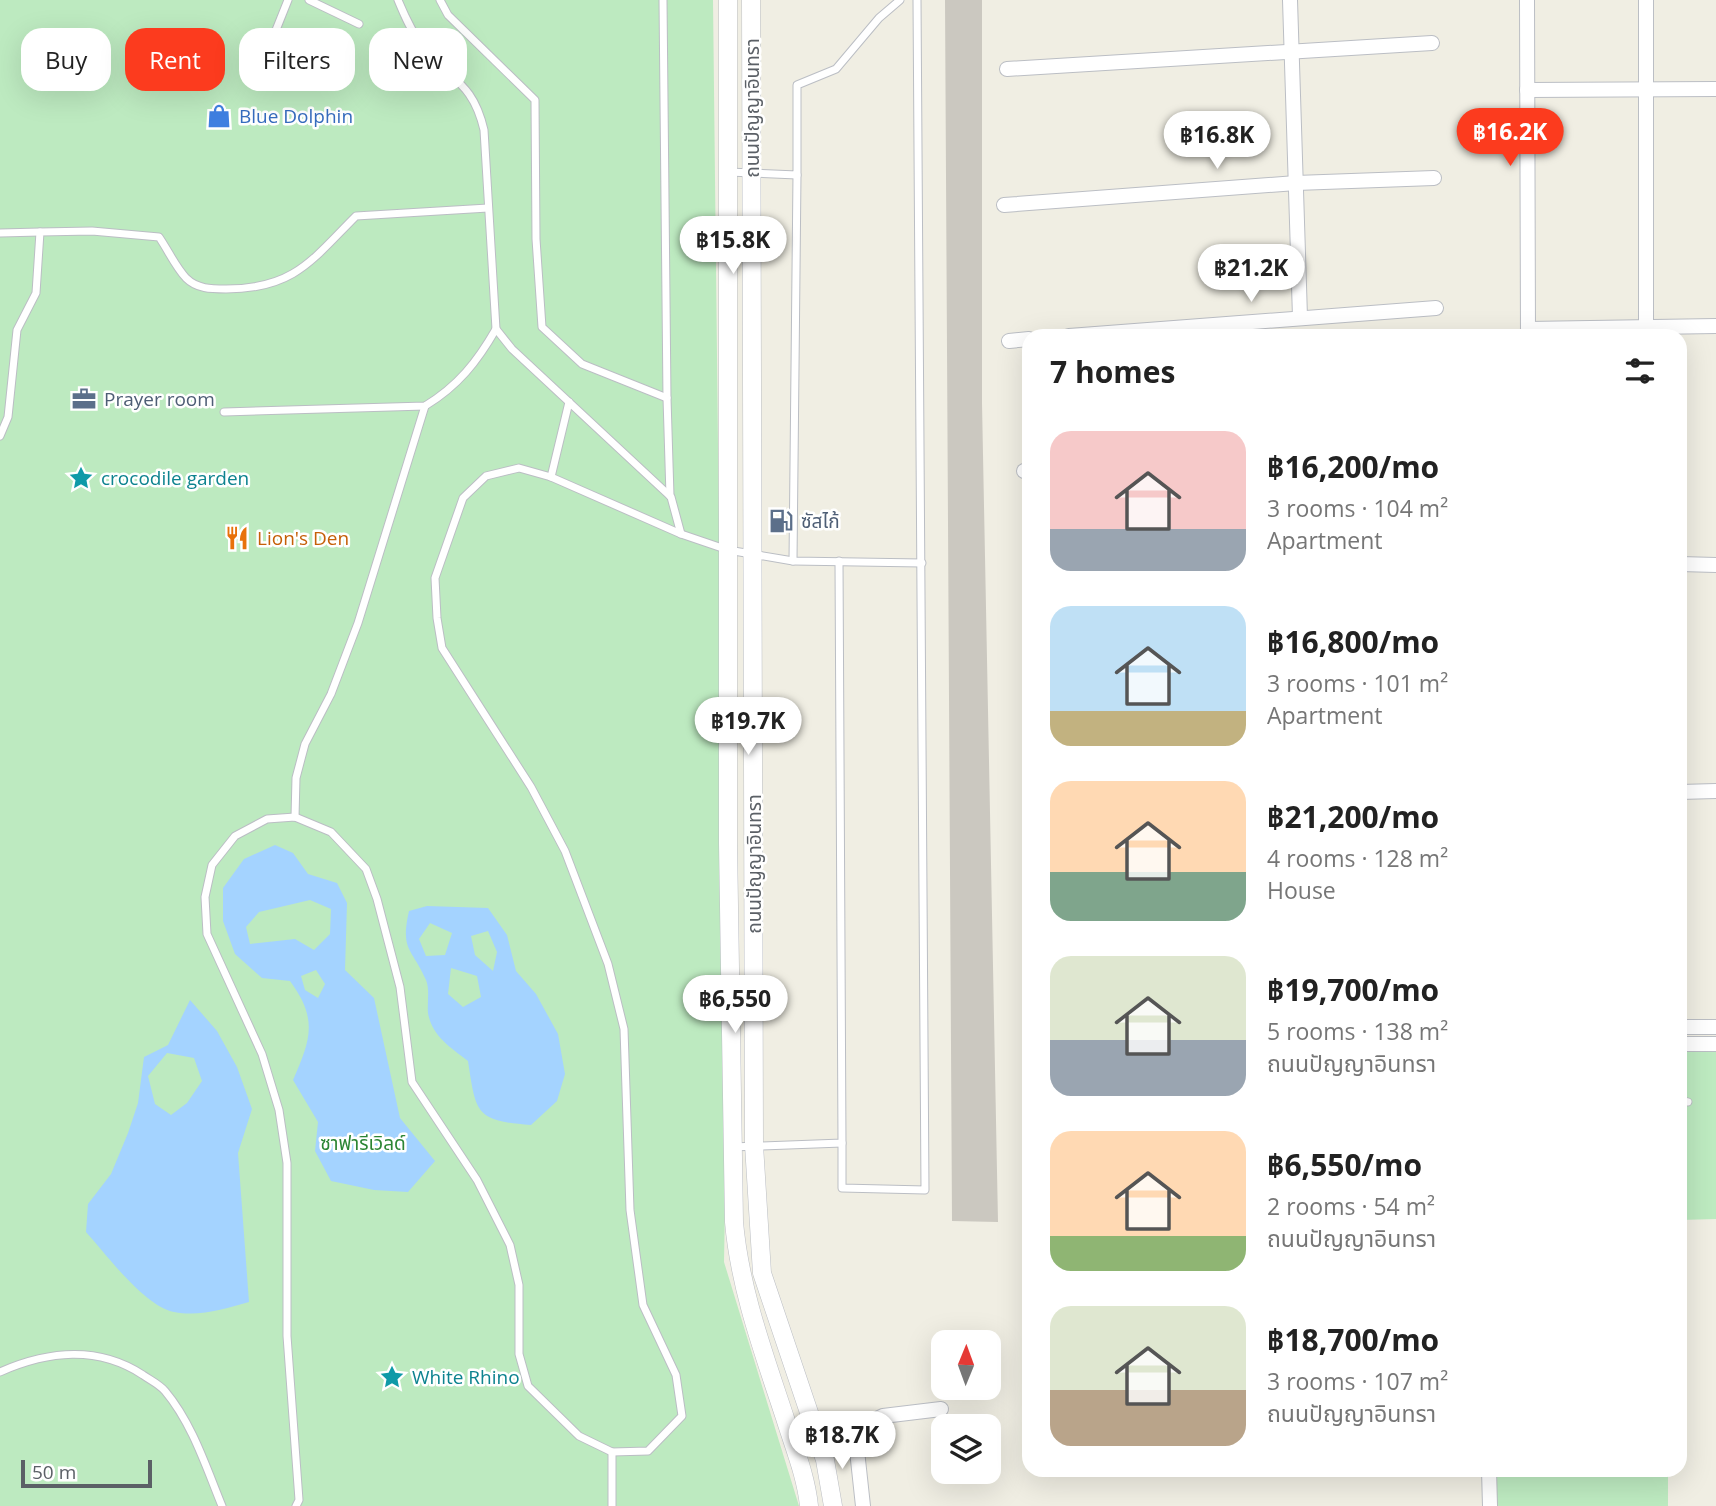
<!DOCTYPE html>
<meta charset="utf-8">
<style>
body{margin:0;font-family:"Open Sans","Noto Sans Thai",sans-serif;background:#f6f6f6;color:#222;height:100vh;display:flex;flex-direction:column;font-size:26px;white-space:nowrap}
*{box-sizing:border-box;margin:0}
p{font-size:23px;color:#767676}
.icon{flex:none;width:38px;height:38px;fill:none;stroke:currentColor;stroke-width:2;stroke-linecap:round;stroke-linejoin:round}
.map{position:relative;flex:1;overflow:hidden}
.drawer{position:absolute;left:1022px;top:329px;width:665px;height:1148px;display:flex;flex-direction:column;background:#fff;border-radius:21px;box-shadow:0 7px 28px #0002}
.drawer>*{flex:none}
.hud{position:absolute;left:21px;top:28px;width:665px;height:63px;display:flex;gap:14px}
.needle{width:46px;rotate:1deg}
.fabs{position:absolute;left:931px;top:1330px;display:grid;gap:14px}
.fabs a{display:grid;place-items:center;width:70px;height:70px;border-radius:14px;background:#fff;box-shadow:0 7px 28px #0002;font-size:35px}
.scale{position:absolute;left:21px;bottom:18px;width:131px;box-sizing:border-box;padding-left:7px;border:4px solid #5b6066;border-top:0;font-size:19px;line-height:24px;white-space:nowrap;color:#5b6066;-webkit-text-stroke:5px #fff;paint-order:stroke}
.price{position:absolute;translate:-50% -60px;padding:0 16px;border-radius:24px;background:#fff;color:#222;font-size:23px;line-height:46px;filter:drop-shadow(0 2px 4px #0008)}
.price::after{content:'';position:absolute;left:50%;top:42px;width:21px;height:16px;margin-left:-10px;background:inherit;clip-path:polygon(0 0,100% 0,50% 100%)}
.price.on{background:#fc3b1e;color:#fff}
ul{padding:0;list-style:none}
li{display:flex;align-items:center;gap:21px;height:175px;padding:0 28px}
li span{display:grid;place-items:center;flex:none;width:196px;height:140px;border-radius:21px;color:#555}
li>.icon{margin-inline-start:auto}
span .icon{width:84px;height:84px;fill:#fffc;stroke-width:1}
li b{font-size:30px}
h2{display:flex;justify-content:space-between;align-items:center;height:84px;padding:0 28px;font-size:30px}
.pill{padding:0 24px;border-radius:21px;background:#fff;box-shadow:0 7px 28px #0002;font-size:24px;line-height:63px}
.pill.on{background:#fc3b1e;color:#fff}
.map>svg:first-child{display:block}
.green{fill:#bdeac0}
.water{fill:#a4d3ff;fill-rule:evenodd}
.building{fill:#cbc8c0}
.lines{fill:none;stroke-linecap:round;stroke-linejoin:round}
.service-casing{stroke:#bbbec4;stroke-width:9}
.minor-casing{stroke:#bbbec4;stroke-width:16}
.tertiary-casing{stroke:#bbbec4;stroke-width:19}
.service{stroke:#fff;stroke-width:7}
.minor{stroke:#fff;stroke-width:14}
.tertiary{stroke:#fff;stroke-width:18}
.labels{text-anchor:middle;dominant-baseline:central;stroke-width:5;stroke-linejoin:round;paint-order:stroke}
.street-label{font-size:19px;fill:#5b6066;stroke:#fff}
.shop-label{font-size:19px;fill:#366cbe;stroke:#fff;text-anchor:start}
.service-label{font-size:19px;fill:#4e5e75;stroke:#fff;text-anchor:start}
.culture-label{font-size:19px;fill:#0d838f;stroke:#fff;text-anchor:start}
.food-label{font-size:19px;fill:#c56008;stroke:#fff;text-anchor:start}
.park-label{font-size:19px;fill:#2b8534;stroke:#fff}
</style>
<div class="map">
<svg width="1716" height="1506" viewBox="0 0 1716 1506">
<rect width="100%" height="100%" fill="#f0eee3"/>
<g class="green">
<path d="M0 0H713L726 1154 724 1262 799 1506H0Z"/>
<path d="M1680 1037H1716V1219L1680 1220Z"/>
<rect x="1495" y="1470" width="173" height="36"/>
</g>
<g class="water">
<path d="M275 845 293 853 308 874 337 883 347 903 345 970 374 998 400 1118 435 1161 408 1192 374 1190 331 1181 315 1151 318 1122 293 1080C311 1039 318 1019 290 981L262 978 235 954 223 921V888L244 859ZM310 900 331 909 330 934 314 950 295 939 250 944 246 927 259 912ZM316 970 325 984 318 998 305 990 301 976Z"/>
<path d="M427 906 488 908 507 935 516 971 536 994 558 1034 565 1074 557 1101 531 1125C475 1121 476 1113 468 1061 450 1047 432 1036 428 1013 427 1002 430 990 426 980 412 948 400 951 409 911ZM430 923 452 933 445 955 426 956 419 939ZM488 931 497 952 493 971 475 955 471 936ZM451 968 477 976 481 997 463 1007 448 994Z"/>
<path d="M190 1000 217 1031 237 1067 252 1109 238 1153 249 1302C225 1309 199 1317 174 1312 144 1306 106 1254 86 1232L88 1204 111 1174 128 1133 138 1103 144 1057 168 1045ZM167 1053 194 1058 202 1081 187 1103 171 1115 155 1104 148 1076Z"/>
</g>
<path class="building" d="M945 0H982V403L998 1222 952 1221Z"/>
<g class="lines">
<g class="service-casing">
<g id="service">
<path d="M309 0 359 24"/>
<path d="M398 0C405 17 412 33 424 48 452 81 473 83 484 130L496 329 512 349 671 497 681 534"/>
<path d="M440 0 448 15 535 100 536 239 542 327 582 364 667 398"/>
<path d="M663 0 667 398 670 496"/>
<path d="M260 70 288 0"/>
<path d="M729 172 797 175V85L836 69 879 18 900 0"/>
<path d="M0 233 40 232"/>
<path d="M224 412 425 406C458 386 477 362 496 329"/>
<path d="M0 436 8 417 17 330 36 293 40 232 92 231 159 237C168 250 175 266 186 278 197 289 211 289 226 289 294 289 312 260 356 216L488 208"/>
<path d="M551 477 569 402"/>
<path d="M793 561 797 175"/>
<path d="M295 817 296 778 305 744 331 694 358 623 425 406"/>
<path d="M1680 1100 1688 1102"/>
<path d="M842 1143V1188L925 1190 917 0"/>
<path d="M733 1147 842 1143 839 561"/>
<path d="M0 1372C48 1351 97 1345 143 1375 150 1380 159 1384 165 1391 192 1423 206 1467 222 1506"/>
<path d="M612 1452V1506"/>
<path d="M296 1506 299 1500 287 1336V1163L279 1110 262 1054 207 934 205 897 212 865 235 836 267 819 295 817 331 832 366 869 377 899 400 987 412 1082 477 1180 510 1245 519 1285V1354L528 1386 579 1436 612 1452 648 1451 682 1416 676 1375 643 1305 630 1210 624 1029 608 964 565 851 531 787 442 648 437 618 435 578 463 498 486 476 519 468 551 477 681 534 728 550 793 561 922 563"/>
</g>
</g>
<g class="minor-casing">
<g id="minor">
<path d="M1290 0 1300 317"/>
<path d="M1527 0 1528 336"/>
<path d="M1646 0V336"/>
<path d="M1007 69 1432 43"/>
<path d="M1527 90 1716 89"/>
<path d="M1004 205 1296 183 1434 178"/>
<path d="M1528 329 1716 326"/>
<path d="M1069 336 1436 308"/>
<path d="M1009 341 1029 339"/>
<path d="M1024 471H1029"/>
<path d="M1680 564 1716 565"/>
<path d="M1680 792 1716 791"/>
<path d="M1680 1027H1716"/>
<path d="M1680 1044H1716"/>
<path d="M855 1432 863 1506"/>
<path d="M821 1446 883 1416 941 1409"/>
<path d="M1489 1470 1490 1506"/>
</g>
</g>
<g class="tertiary-casing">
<g id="tertiary">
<path d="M728 0V843L734 1222C740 1290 764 1354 785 1418 794 1447 806 1476 809 1506"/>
<path d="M751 0 754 1145 762 1273 825 1460 833 1506"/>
</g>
</g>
<use href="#service" class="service"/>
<use href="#minor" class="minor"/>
<use href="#tertiary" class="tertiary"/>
</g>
<defs>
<g id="shop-bare" transform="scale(1.89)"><path d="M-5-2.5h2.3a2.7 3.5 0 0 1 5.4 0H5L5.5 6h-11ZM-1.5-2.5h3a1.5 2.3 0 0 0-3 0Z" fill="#3f7fe0" stroke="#fff" stroke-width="2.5" paint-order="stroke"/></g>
<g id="office-bare" transform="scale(1.89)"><path d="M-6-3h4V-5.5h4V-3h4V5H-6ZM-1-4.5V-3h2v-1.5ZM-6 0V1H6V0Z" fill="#5c6f8a" stroke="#fff" stroke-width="2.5" paint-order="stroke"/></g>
<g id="sight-bare" transform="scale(1.89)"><path d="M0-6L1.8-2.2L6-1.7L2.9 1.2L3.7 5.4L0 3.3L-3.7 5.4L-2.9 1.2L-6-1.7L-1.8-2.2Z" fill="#0f9aa8" stroke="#fff" stroke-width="2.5" paint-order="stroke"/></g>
<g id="fuel-bare" transform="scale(1.89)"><path d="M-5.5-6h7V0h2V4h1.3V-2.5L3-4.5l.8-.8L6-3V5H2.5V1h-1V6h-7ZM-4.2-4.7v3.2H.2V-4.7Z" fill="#5c6f8a" stroke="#fff" stroke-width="2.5" paint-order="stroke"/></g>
<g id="restaurant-bare" transform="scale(1.89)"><path d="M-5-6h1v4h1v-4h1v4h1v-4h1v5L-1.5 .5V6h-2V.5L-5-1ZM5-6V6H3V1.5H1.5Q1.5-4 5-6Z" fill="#e8710a" stroke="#fff" stroke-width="2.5" paint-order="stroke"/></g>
</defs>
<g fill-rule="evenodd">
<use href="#shop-bare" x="219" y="116"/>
<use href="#office-bare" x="84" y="399"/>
<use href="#sight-bare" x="81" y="478"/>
<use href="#fuel-bare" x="781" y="521"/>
<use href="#restaurant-bare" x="237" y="538"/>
<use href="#sight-bare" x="392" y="1377"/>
</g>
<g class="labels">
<g class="street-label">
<text transform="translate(752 108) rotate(-90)">ถนนปัญญาอินทรา</text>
<text transform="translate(754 864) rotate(-90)">ถนนปัญญาอินทรา</text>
</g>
<g class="shop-label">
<text x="239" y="116">Blue Dolphin</text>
</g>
<g class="service-label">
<text x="104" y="399">Prayer room</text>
<text x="801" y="521">ซัสไก้</text>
</g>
<g class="culture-label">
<text x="101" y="478">crocodile garden</text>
<text x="412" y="1377">White Rhino</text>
</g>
<g class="food-label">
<text x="257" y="538">Lion's Den</text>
</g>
<g class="park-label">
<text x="363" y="1143">ซาฟารีเวิลด์</text>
</g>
</g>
</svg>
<div class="fabs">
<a><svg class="needle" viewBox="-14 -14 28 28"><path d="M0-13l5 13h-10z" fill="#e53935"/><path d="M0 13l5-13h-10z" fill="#767676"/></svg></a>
<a><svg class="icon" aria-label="layers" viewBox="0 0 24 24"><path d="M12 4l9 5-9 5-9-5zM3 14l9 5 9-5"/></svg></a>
</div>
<div class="scale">50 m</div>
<b class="price on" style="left:1510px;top:168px">฿16.2K</b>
<b class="price" style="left:1217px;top:171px">฿16.8K</b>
<b class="price" style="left:733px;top:276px">฿15.8K</b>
<b class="price" style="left:1251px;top:304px">฿21.2K</b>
<b class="price" style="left:748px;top:757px">฿19.7K</b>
<b class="price" style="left:735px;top:1035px">฿6,550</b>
<b class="price" style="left:842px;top:1471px">฿18.7K</b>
<div class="hud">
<a class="pill">Buy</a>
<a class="pill on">Rent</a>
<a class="pill">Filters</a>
<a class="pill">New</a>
</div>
<section class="drawer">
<h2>7 homes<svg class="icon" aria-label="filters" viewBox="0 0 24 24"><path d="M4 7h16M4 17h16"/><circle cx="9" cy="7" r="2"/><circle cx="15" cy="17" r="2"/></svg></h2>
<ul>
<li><span style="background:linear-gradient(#f6c9c9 70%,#9aa5b1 0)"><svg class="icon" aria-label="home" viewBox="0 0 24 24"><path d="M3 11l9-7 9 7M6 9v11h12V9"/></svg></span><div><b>฿16,200/mo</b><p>3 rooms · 104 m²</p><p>Apartment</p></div></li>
<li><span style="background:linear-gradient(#bfe0f5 75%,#c2b280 0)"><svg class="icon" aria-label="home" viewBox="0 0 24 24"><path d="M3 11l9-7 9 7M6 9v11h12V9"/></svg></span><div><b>฿16,800/mo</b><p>3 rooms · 101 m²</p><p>Apartment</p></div></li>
<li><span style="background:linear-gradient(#ffd9b3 65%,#7fa58c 0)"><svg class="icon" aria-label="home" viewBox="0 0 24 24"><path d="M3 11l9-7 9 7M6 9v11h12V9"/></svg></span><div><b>฿21,200/mo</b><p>4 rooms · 128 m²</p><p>House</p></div></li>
<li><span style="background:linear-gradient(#dfe7d0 60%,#9aa5b1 0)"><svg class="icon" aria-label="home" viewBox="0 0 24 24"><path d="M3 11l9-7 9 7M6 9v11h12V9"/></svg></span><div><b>฿19,700/mo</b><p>5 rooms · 138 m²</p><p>ถนนปัญญาอินทรา</p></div></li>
<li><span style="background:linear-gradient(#ffd9b3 75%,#8fb573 0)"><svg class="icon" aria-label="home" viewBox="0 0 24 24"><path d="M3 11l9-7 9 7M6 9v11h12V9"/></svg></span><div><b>฿6,550/mo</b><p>2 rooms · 54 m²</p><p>ถนนปัญญาอินทรา</p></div></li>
<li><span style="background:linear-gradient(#dfe7d0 60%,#b9a48a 0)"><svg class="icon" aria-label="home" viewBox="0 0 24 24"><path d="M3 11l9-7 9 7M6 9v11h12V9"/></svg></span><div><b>฿18,700/mo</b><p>3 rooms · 107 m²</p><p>ถนนปัญญาอินทรา</p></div></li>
</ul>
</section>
</div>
